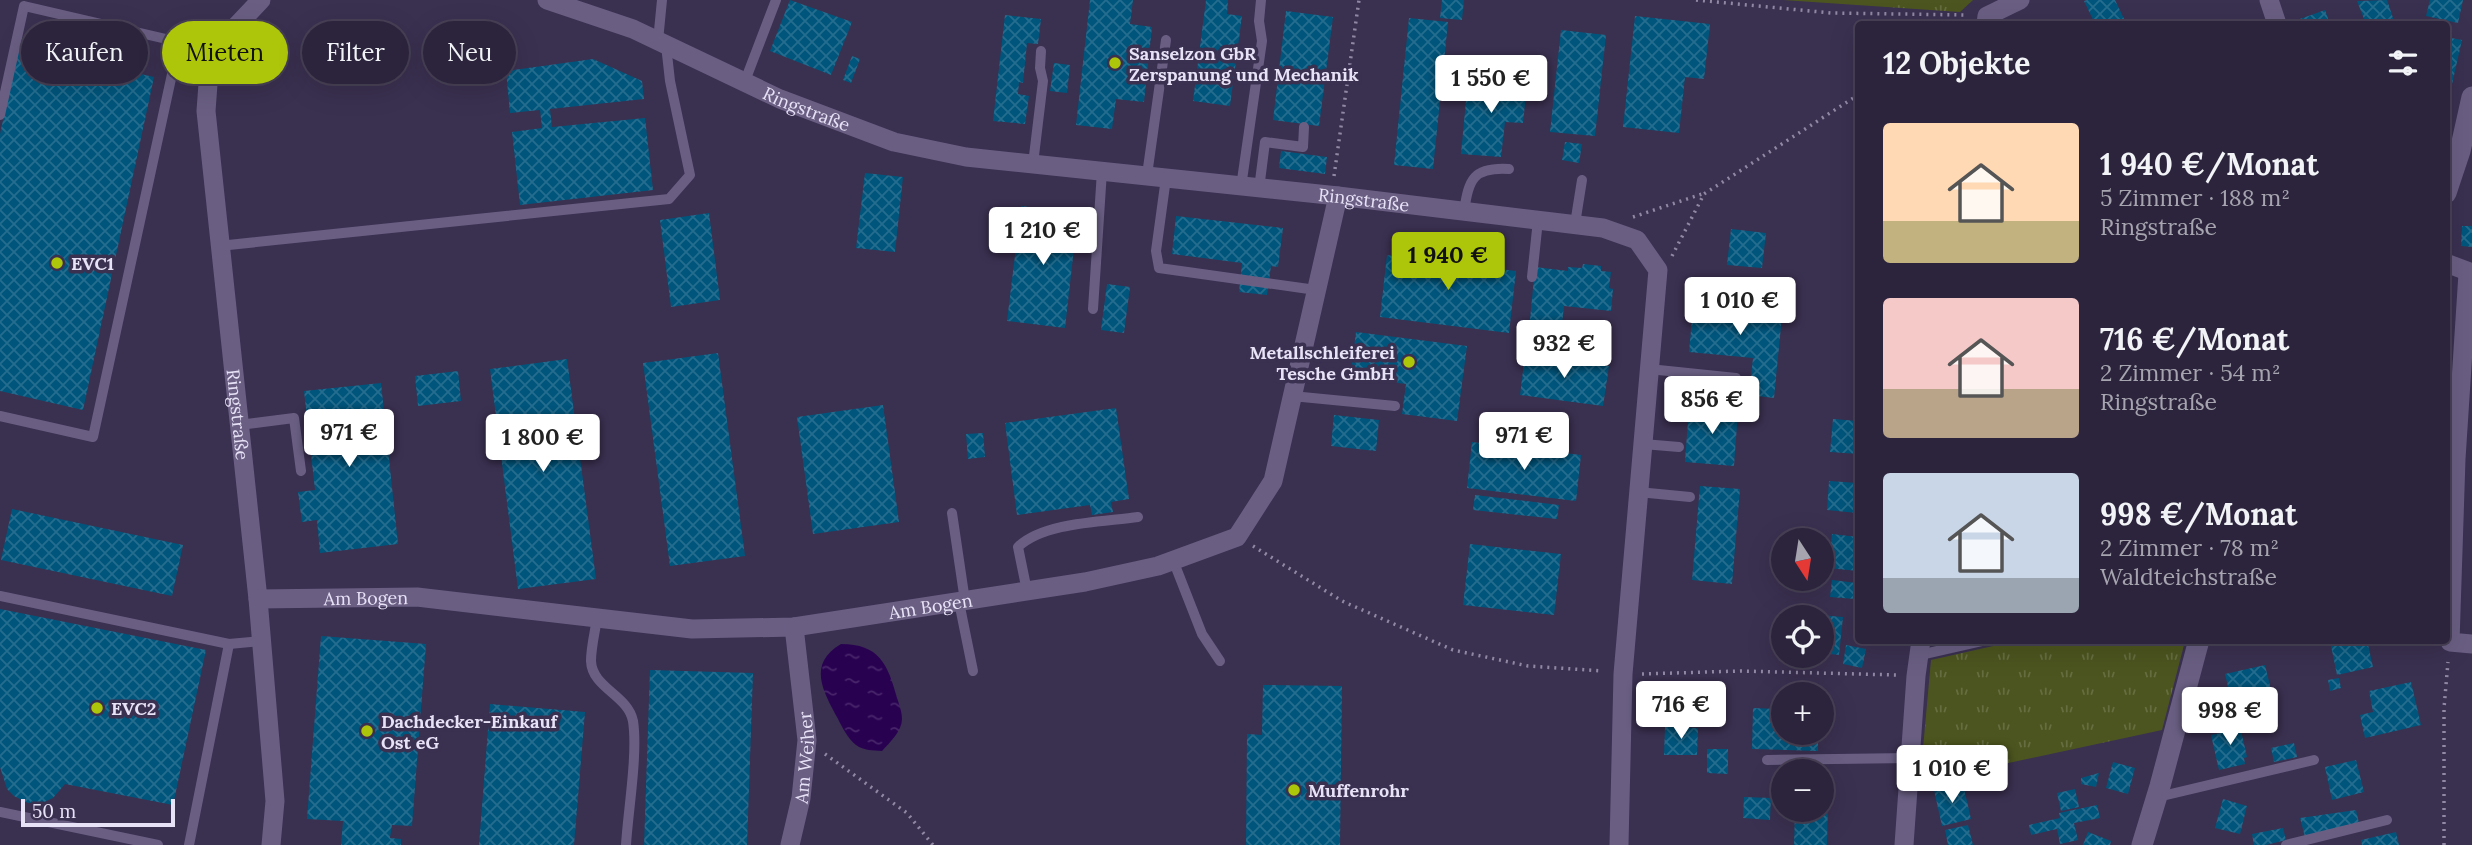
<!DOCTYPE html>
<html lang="de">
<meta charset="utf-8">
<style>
body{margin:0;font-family:Lora,serif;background:#383047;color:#f1f3f6;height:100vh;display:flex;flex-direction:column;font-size:26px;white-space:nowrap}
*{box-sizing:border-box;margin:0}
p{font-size:23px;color:#a6a4af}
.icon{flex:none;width:38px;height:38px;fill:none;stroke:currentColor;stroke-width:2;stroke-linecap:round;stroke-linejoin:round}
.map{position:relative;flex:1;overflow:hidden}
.sheet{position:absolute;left:1855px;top:21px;width:595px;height:623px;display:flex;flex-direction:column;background:#2c243c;border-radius:7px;box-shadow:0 7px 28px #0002,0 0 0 2px #484156}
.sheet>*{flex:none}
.guide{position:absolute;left:21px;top:21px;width:665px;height:63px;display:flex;gap:14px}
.needle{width:46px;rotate:168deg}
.fabs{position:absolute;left:1771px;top:528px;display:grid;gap:14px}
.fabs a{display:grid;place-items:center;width:63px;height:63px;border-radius:50%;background:#2c243c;box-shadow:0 7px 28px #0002,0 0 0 2px #484156;font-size:35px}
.scale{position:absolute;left:21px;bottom:18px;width:154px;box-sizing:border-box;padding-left:7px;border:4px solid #e8e2f7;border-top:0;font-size:19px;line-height:24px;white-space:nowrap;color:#e8e2f7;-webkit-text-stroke:5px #3a3050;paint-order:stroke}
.price{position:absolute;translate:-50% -60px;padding:0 16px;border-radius:7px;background:#fff;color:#222;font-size:23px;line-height:46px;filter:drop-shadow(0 2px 4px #0008)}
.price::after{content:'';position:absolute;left:50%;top:42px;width:21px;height:16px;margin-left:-10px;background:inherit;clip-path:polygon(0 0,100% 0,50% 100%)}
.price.current{background:#aec60a;color:#111}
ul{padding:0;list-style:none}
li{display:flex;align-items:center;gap:21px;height:175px;padding:0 28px}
li span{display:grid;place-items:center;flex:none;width:196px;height:140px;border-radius:7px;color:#555}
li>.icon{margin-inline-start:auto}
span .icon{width:84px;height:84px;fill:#fffc;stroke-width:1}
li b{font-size:30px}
h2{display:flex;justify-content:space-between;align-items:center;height:84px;padding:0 28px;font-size:30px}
.pill{padding:0 24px;border-radius:32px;background:#2c243c;box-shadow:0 7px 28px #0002,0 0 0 2px #484156;font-size:24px;line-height:63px}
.pill.current{background:#aec60a;color:#111}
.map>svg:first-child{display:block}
.grass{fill:url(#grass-tufts)}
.water{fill:url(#water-ripples)}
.building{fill:url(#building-cross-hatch)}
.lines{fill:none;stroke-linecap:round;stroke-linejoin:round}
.path{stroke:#9189a4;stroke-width:3.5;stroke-dasharray:2 5;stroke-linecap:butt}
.lane{stroke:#6a5f83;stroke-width:10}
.street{stroke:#6a5f83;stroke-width:19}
.secondary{stroke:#6a5f83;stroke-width:21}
.poi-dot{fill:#aec60a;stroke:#3a3050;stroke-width:2.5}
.labels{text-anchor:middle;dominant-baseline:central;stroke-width:7;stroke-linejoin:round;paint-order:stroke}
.poi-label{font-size:18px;font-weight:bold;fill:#e8e2f7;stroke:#3a3050;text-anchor:start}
.street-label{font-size:18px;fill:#e8e2f7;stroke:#3a3050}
</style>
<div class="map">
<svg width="2472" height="845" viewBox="0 0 2472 845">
<defs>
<pattern id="grass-tufts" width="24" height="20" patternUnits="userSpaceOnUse" patternTransform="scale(1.75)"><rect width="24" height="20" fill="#4c551f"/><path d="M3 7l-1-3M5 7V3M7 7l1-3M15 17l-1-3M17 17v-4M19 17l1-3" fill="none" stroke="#666d40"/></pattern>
<pattern id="water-ripples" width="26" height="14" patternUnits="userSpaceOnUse" patternTransform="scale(1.75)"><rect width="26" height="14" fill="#290151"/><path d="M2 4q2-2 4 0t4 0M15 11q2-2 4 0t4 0" fill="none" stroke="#48266b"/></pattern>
<pattern id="building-cross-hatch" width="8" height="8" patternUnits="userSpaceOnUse" patternTransform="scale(1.75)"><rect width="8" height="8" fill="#00557c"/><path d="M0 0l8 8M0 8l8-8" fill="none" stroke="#256d8f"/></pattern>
</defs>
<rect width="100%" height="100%" fill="#3a3050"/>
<g class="grass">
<path d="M1783 0H1973L1960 12Z"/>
<path d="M2020 640 2185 641 2162 730 1920 782 1931 660Z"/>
</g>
<path class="water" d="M841 644C879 644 888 664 897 698 899 704 902 712 902 719 902 731 890 742 882 751 873 750 864 751 856 745 848 739 842 727 838 719 823 691 807 664 841 644Z"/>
<g class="building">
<path d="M790 0 852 22 831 75 770 51Z"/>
<path d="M1090 0H1133L1130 24 1152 27 1144 102 1116 99 1112 129 1076 125Z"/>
<path d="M1206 0H1228L1227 14 1242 16 1230 106 1193 101Z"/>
<path d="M1442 0H1464L1462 20 1440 18Z"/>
<path d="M2087 0H2115L2126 23 2095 24 2084 1Z"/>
<path d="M2387 0 2394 21 2384 24H2366L2357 1Z"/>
<path d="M2430 0H2463L2458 23 2426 16Z"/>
<path d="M2325 10 2330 24H2299L2297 20Z"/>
<path d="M1286 11 1333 17 1319 126 1273 120Z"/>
<path d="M1005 15 1041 19 1038 44 1027 43 1023 83 1019 82 1018 94 1029 96 1025 124 993 121Z"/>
<path d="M1635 16 1710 24 1704 79 1685 77 1679 133 1623 127Z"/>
<path d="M1409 18 1448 22 1433 169 1394 165Z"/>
<path d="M1561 30 1606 35 1595 136 1550 132Z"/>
<path d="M2446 37 2462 40 2448 102H2446Z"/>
<path d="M19 47 154 77 83 410 0 391V134Z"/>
<path d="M852 56 860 59 851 83 843 80Z"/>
<path d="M593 59 642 81 644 99 550 109 552 127 645 118 653 190 520 205 512 132 542 128 540 110 510 113 506 71Z"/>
<path d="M1054 63 1070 65 1067 93 1050 91Z"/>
<path d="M1468 79 1527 85 1523 123 1505 122 1501 157 1461 154Z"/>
<path d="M1565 142 1582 144 1579 163 1562 160Z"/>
<path d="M1281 151 1327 157 1325 174 1279 168Z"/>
<path d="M865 173 903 177 895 252 856 248Z"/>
<path d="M1021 206 1078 213 1065 328 1007 321Z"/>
<path d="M709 213 720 300 671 307 660 220Z"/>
<path d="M1176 216 1283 228 1278 267 1271 266 1267 295 1239 292 1242 263 1172 254Z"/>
<path d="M2462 226H2472V247L2461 246Z"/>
<path d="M1731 229 1766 233 1762 268 1727 265Z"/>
<path d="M1434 247 1461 250 1459 264 1516 271 1509 333 1380 317 1387 255 1432 261Z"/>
<path d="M1583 264 1601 266V271L1611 272 1609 288 1613 289 1611 311 1564 306 1561 333 1529 330 1535 267 1568 271V267L1582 268Z"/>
<path d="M1107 284 1130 287 1124 333 1101 330Z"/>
<path d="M2446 289H2452L2450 316 2446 315Z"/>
<path d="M1694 297 1783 306 1774 398 1749 395 1753 358 1689 352Z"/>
<path d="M1356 332 1467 346 1457 421 1402 414 1406 384 1350 377Z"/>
<path d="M718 353 745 556 670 566 643 363Z"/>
<path d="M1525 355 1609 366 1603 406 1520 395Z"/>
<path d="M567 359 596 579 518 589 490 369Z"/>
<path d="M458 371 461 401 418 406 415 376Z"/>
<path d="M381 383 398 544 320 553 317 520 302 522 298 492 315 490 304 391Z"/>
<path d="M883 405 899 522 813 534 797 417Z"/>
<path d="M1689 407 1738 411 1734 466 1685 462Z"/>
<path d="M1116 408 1129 499 1111 502 1113 512 1092 515 1090 505 1017 515 1005 423Z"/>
<path d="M1334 415 1379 420 1376 451 1331 446Z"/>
<path d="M1833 419 1858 421V454L1830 452Z"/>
<path d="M983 433 985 457 968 459 966 434Z"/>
<path d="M1472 442 1581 455 1576 501 1467 488Z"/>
<path d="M1829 481 1858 483 1857 513 1827 510Z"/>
<path d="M1700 486 1740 489 1732 584 1692 580Z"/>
<path d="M1475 495 1559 505 1557 519 1473 510Z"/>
<path d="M12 509 183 545 172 596 1 560Z"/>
<path d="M1832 534 1858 537V571L1828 568Z"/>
<path d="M1470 544 1561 554 1554 615 1463 605Z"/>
<path d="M1775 548 1783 549V573L1773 572Z"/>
<path d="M1832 580 1857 583 1855 599 1830 597Z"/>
<path d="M0 609 206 650 173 805 65 784 53 798 44 802 28 803 14 796 7 789 0 767Z"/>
<path d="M1809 614 1843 617 1839 655 1822 653V618H1808Z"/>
<path d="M321 636 426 644 412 826 392 825 390 838 401 839V845H341L343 821 307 819Z"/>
<path d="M2367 640 2373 667 2337 675 2330 641Z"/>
<path d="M1846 645 1866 649 1862 668 1843 664Z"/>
<path d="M2265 665 2271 690 2231 699 2225 674Z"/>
<path d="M650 670 753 673 747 845H644Z"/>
<path d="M2339 678 2341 688 2330 691 2328 680Z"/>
<path d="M2411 682 2421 725 2365 738 2360 715 2373 712 2369 691Z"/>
<path d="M1263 685 1342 686 1340 845H1246L1247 734 1262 735Z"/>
<path d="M490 704 585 712 574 845H479Z"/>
<path d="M1753 708 1783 709V733H1818V751L1752 749Z"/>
<path d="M2238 717 2247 757 2244 758 2245 764 2219 770 2211 735 2235 730 2232 718Z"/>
<path d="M1665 727 1698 728 1697 755H1664Z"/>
<path d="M2294 743 2297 757 2274 762 2271 748Z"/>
<path d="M1707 749H1728V774L1707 773Z"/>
<path d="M2356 760 2364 792 2332 800 2325 767Z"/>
<path d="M2113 762 2135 768 2128 794 2106 788Z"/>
<path d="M2099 773 2096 787 2081 784V778Z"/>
<path d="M1963 784 1971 819 1942 826 1934 790Z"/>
<path d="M2075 789 2079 807 2061 811 2057 793Z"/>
<path d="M1744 797 1771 798 1770 820 1743 818Z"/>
<path d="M1822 798H1828L1827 845H1794L1795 810H1822Z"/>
<path d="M2223 799 2247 806 2240 834 2215 828Z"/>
<path d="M2097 805 2100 818 2074 823 2078 840 2060 844 2057 829 2031 835 2029 825 2060 818 2059 813Z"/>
<path d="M2356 810 2359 823 2305 837 2300 818Z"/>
<path d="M1968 825 1973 845H1948L1945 830Z"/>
<path d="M2283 828 2286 840 2266 845H2254L2252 834Z"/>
<path d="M2088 832 2111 841 2110 845H2083Z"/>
<path d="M2396 832 2399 845H2362L2361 840Z"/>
</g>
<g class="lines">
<g class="path">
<path d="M1696 0 1831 13 1967 15"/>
<path d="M1334 176 1359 0"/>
<path d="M1633 217 1702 194"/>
<path d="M1672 256 1704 194 1858 95"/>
<path d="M1253 546 1342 601 1453 650 1528 666 1603 671"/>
<path d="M1642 674 1740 671 1897 675"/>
<path d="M825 754 907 813 933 845"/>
<path d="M2444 845V708L2448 662"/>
</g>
<g class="lane">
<path d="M658 41 662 0"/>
<path d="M179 42 223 40"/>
<path d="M745 81 776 0"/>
<path d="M0 115 24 6 179 42 93 437 0 416"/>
<path d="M1033 164 1043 81 1040 68 1041 51"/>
<path d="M1147 175 1166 40"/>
<path d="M1166 178 1156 251 1159 268 1316 290"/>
<path d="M1241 187 1262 41 1259 21 1261 0"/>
<path d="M1259 189 1265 142 1303 147 1304 127"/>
<path d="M1464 211C1469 179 1473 167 1509 169"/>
<path d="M1575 224 1582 180"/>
<path d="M219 246 669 199 690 175 670 81 666 45"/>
<path d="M1532 277 1538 220"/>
<path d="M1093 309 1102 171"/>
<path d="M1649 369 1736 378"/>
<path d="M1292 396 1395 406"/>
<path d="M239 425 294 418 301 471"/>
<path d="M1643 444 1679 447"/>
<path d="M1638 492 1690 497"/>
<path d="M952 513 965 601"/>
<path d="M1173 560 1202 634 1220 661"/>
<path d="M1027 591 1018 547C1044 522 1103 522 1138 517"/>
<path d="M0 596 229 644 189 845"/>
<path d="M959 602 973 671"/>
<path d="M597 618C595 632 591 647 591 661 592 688 628 695 633 721 638 754 628 811 626 845"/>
<path d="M229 644 262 641"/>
<path d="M1920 655 1986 640"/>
<path d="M1767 760 1910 758"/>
<path d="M2158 797 2314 760"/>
<path d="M0 812 158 845"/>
<path d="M2286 845 2387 820"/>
</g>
<g class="street">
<path id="s1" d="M261 0 223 40 208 84 206 111 258 599 275 801 271 845"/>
<path id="s2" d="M547 0 633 29 780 99 894 142 966 157 1338 196 1603 228 1637 240 1658 270 1623 674 1619 845"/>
<path d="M2269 0 2277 24"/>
<path d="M1986 24 1987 16 2020 0"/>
<path d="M2446 263 2472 273"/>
<path d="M2468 273 2456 459 2450 642 2472 644"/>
<path id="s3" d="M258 599 417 597 692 629 794 627 1085 582 1158 566 1237 537 1273 481 1338 196"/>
<path id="s4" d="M790 845 801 798 807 740 794 627"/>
<path d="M1904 845 1916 676 1921 640"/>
</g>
<g class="secondary">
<path d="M2446 193 2460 151 2472 97"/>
<path d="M2142 845 2160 786 2199 640"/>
</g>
</g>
<g class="poi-dot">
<circle cx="1115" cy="63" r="7"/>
<circle cx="57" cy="263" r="7"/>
<circle cx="1409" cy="362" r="7"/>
<circle cx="97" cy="708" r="7"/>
<circle cx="367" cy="731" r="7"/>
<circle cx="1294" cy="790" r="7"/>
</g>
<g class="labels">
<g class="poi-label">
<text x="1129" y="53">Sanselzon GbR<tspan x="1129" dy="21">Zerspanung und Mechanik</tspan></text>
<text x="71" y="263">EVC1</text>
<text x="1395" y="352" text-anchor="end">Metallschleiferei<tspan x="1395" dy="21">Tesche GmbH</tspan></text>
<text x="111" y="708">EVC2</text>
<text x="381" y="721">Dachdecker-Einkauf<tspan x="381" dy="21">Ost eG</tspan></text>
<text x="1308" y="790">Muffenrohr</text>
</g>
<g class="street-label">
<text stroke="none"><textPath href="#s2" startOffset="282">Ringstraße</textPath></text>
<text stroke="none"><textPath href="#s2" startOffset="849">Ringstraße</textPath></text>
<text stroke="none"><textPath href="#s1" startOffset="434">Ringstraße</textPath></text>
<text stroke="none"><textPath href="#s3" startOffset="108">Am Bogen</textPath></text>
<text stroke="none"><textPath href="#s3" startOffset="676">Am Bogen</textPath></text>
<text stroke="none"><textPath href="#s4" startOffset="89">Am Weiher</textPath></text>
</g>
</g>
</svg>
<div class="fabs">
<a><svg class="needle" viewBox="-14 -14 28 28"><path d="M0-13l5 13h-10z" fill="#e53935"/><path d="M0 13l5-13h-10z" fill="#a6a4af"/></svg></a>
<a><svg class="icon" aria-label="locate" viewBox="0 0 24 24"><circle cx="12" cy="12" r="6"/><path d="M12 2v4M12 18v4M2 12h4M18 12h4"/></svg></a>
<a>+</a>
<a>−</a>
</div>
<div class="scale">50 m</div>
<b class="price" style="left:1491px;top:115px">1 550 €</b>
<b class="price" style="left:1043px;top:267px">1 210 €</b>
<b class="price current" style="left:1448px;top:292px">1 940 €</b>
<b class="price" style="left:1740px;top:337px">1 010 €</b>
<b class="price" style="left:1564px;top:380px">932 €</b>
<b class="price" style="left:1712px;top:436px">856 €</b>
<b class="price" style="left:349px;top:469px">971 €</b>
<b class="price" style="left:1524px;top:472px">971 €</b>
<b class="price" style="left:543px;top:474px">1 800 €</b>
<b class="price" style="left:1681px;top:741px">716 €</b>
<b class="price" style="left:2230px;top:747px">998 €</b>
<b class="price" style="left:1952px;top:805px">1 010 €</b>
<div class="guide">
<a class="pill">Kaufen</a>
<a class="pill current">Mieten</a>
<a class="pill">Filter</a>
<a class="pill">Neu</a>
</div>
<section class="sheet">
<h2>12 Objekte<svg class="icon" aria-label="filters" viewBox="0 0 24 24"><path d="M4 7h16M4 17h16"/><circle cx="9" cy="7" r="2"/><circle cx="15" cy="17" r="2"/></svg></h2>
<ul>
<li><span style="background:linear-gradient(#ffd9b3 70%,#c2b280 0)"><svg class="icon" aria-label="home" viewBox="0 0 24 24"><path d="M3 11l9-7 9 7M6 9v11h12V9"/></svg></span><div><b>1 940 €/Monat</b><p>5 Zimmer · 188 m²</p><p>Ringstraße</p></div></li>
<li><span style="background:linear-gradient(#f6c9c9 65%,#b9a48a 0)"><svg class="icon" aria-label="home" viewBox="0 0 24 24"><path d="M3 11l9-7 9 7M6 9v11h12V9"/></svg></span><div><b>716 €/Monat</b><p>2 Zimmer · 54 m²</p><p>Ringstraße</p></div></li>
<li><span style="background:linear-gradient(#c9d6e8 75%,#9aa5b1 0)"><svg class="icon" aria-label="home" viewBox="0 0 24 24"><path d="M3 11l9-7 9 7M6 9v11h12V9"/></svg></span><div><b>998 €/Monat</b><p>2 Zimmer · 78 m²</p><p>Waldteichstraße</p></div></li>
</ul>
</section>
</div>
